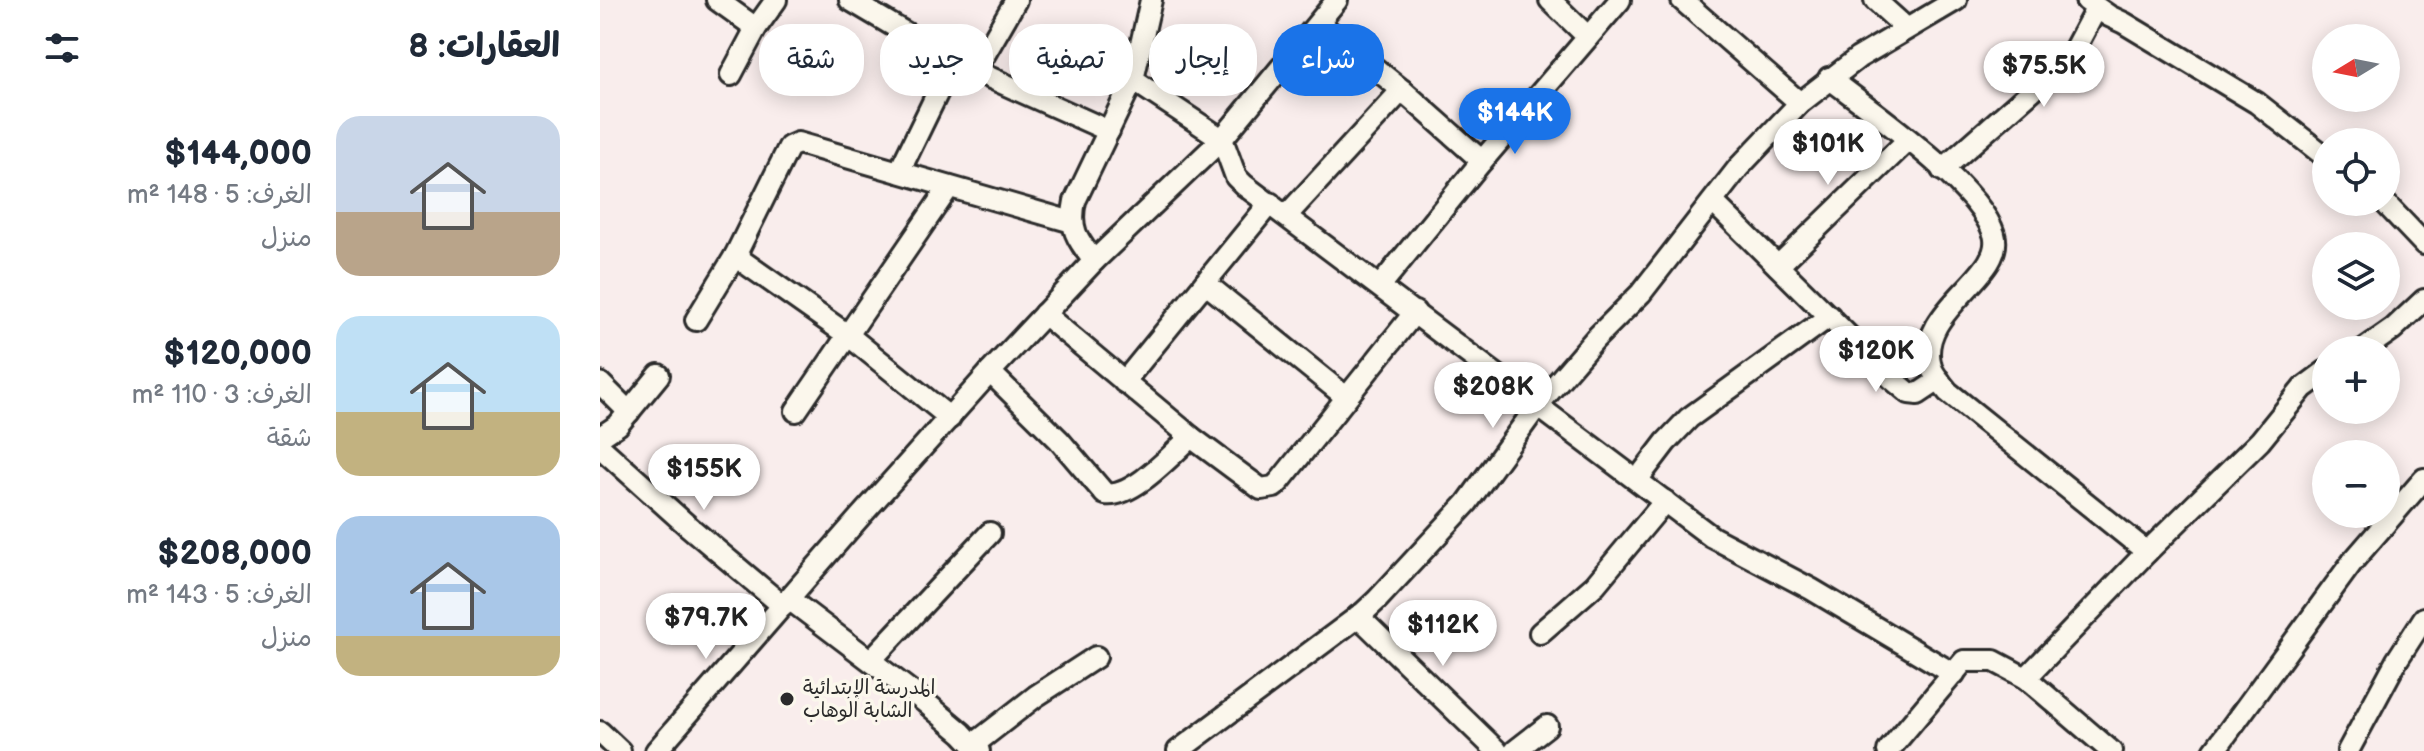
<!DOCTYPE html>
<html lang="ar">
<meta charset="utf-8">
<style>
body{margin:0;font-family:"Balsamiq Sans","Playpen Sans Arabic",sans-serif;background:#f2f2f3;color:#1f2937;direction:rtl;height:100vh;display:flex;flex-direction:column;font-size:30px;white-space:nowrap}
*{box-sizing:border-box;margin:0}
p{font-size:26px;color:#747a83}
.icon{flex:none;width:44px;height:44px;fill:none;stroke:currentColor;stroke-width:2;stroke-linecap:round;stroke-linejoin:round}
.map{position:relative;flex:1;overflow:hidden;direction:ltr}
.side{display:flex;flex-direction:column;background:#fff;width:600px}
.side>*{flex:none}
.hud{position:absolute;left:24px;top:24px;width:760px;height:72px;direction:rtl;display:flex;gap:16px}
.needle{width:52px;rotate:260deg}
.controls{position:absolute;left:1712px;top:24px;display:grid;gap:16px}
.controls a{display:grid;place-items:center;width:88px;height:88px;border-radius:50%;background:#fff;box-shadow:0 4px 20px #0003;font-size:40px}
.price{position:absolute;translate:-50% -68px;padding:0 18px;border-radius:28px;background:#fff;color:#222;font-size:26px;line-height:52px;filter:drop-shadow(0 2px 4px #0008)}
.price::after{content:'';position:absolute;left:50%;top:48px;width:24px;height:18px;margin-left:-12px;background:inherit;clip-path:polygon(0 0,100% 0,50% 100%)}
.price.active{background:#1a73e8;color:#fff}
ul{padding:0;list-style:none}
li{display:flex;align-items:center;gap:24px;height:200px;padding:0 40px}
li span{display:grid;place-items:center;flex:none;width:224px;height:160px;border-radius:24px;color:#555}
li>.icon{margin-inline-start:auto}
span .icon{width:96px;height:96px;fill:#fffc;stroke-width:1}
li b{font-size:34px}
h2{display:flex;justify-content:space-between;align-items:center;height:96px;padding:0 40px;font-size:34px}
.pill{padding:0 28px;border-radius:32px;background:#fff;box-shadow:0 4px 20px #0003;font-size:28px;line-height:72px}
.pill.active{background:#1a73e8;color:#fff}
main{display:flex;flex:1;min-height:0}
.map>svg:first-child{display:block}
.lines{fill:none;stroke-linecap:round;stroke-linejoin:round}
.minor-casing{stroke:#2b2b2b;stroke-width:26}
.minor{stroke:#fbf7ec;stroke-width:20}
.poi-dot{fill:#2b2b2b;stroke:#fbf7ec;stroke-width:3}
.labels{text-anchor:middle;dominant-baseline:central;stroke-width:7;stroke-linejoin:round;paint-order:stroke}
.poi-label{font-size:20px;fill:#2b2b2b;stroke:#fbf7ec;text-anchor:start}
</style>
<main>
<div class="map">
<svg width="1824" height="751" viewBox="0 0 1824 751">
<rect width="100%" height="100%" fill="#f9edec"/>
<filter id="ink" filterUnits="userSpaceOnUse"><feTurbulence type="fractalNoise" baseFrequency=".0125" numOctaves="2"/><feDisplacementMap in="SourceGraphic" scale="16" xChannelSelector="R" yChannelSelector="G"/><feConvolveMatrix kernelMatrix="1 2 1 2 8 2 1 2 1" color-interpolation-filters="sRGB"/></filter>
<g filter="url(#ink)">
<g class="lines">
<g class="minor-casing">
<g id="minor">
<path d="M117 0 156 28"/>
<path d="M250 0 353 61 509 131"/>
<path d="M950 0 988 37"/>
<path d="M1082 0 1200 103"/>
<path d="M1275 0 1306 28"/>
<path d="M1486 0 1509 16 1524 23 1657 103 1726 157"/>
<path d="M719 23 802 90 882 161"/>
<path d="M375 71 416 0"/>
<path d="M131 75 156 28 176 0"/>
<path d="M1229 78C1272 111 1378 185 1394 234 1407 276 1314 310 1331 367 1334 376 1342 384 1348 392L1547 552"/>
<path d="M533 80 622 139 636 177 644 185 1112 537 1211 589 1354 674"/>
<path d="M1342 170 1461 65 1473 52 1496 9"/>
<path d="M299 172 353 61"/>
<path d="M1113 202 1291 378 1309 393 1318 394 1339 380"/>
<path d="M1784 202 1824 244"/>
<path d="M687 215 802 90"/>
<path d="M135 256 249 336 350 418"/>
<path d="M494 261C477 239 469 229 475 201L533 80 551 0"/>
<path d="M1178 266 1308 140"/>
<path d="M605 283 746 397"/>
<path d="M780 286 882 161 1020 0"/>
<path d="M444 314 591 437 661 489 674 487 680 481 815 312"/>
<path d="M96 320 135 256 189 147 198 143 472 222"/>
<path d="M1763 350 1793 329 1824 300"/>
<path d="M390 372 459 440 505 494C532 499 572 454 591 437"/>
<path d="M524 382 670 203"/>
<path d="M0 383 29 412"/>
<path d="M196 411 349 187"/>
<path d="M0 437 18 425 59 375"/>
<path d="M0 447 88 526 183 606"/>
<path d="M1037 480 1066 442 1089 418 1230 316"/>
<path d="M189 599 325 702 362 733 379 751"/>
<path d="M758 616 897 751"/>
<path d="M940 633 995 585 1065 501"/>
<path d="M271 660 390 533"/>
<path d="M1426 678 1547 552 1660 441 1703 388 1726 371"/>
<path d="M0 732 20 751"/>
<path d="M373 745 436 696 496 657"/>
<path d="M56 751 258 519 390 372 494 261 622 139 737 0"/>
<path d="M578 751 763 613 777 600 867 503 938 405 995 339 1041 293 1139 167 1200 103 1258 58 1356 0"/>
<path d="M915 751 947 726"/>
<path d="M1288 751 1364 661H1394L1426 678 1511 751"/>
<path d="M1614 751 1753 561 1824 479"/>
<path d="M1748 751 1797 660 1824 618"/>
</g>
</g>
<use href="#minor" class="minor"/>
</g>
</g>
<circle class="poi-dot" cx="187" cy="699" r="8"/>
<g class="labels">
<g class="poi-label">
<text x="203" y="688">المدرسة الإبتدائية<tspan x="203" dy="23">الشابة الوهاب</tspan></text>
</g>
</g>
</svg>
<div class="controls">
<a><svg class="needle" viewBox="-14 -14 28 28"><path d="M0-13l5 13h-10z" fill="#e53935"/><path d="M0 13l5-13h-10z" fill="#747a83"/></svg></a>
<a><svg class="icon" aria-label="locate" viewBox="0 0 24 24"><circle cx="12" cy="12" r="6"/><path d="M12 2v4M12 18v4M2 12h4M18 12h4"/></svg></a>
<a><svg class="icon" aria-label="layers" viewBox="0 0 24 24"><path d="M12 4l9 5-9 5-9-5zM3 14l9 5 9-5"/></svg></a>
<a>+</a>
<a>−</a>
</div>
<b class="price" style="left:1444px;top:109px">$75.5K</b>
<b class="price active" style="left:915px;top:156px">$144K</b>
<b class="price" style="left:1228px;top:187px">$101K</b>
<b class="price" style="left:1276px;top:394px">$120K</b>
<b class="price" style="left:893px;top:430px">$208K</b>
<b class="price" style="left:104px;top:512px">$155K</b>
<b class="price" style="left:106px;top:661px">$79.7K</b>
<b class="price" style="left:843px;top:668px">$112K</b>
<div class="hud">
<a class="pill active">شراء</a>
<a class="pill">إيجار</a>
<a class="pill">تصفية</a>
<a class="pill">جديد</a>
<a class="pill">شقة</a>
</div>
</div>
<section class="side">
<h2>العقارات: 8<svg class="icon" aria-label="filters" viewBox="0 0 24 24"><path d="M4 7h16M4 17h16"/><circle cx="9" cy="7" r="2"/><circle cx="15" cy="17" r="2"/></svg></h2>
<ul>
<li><span style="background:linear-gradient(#c9d6e8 60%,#b9a48a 0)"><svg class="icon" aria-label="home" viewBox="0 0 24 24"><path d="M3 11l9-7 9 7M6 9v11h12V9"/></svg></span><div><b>$144,000</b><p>الغرف: 5 · 148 m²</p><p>منزل</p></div></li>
<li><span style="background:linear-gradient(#bfe0f5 60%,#c2b280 0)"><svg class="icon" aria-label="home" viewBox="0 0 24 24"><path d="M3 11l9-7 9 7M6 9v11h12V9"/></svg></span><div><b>$120,000</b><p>الغرف: 3 · 110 m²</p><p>شقة</p></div></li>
<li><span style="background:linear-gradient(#a9c7e8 75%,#c2b280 0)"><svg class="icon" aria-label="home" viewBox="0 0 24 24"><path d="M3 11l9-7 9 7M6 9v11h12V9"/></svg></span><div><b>$208,000</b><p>الغرف: 5 · 143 m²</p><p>منزل</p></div></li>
</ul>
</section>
</main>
